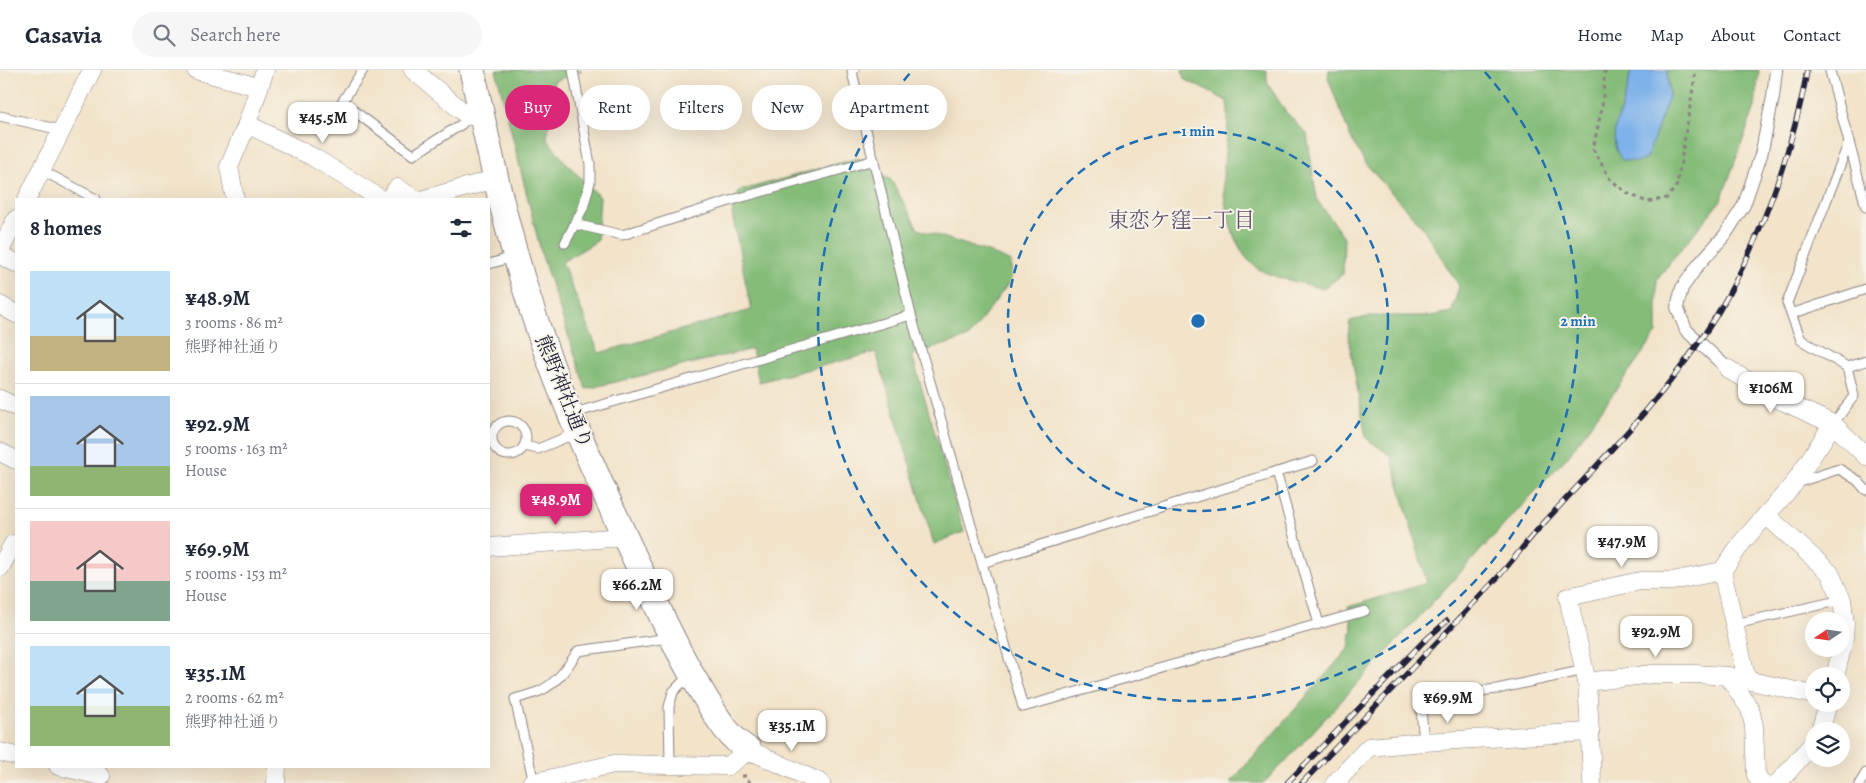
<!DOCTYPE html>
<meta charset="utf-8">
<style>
body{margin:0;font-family:Alegreya,"Noto Serif JP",serif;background:#f6f6f7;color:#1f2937;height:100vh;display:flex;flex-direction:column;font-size:19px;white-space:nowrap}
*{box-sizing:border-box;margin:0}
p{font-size:16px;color:#747a83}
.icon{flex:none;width:28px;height:28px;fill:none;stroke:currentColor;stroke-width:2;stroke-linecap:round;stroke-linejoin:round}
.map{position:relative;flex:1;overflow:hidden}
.panel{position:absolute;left:15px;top:128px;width:475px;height:570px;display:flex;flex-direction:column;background:#fff;border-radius:0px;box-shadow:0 5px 20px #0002}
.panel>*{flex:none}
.guide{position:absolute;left:505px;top:15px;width:475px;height:45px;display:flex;gap:10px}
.needle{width:32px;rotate:257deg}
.buttons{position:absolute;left:1805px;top:542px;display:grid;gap:10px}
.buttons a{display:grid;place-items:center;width:45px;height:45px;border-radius:50%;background:#fff;box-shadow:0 5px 20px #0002;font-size:25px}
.price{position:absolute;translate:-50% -42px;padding:0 11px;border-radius:10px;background:#fff;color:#222;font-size:16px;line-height:32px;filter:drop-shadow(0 1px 2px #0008)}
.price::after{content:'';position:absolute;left:50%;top:30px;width:15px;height:11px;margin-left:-8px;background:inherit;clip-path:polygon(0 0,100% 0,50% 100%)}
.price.current{background:#db2777;color:#fff}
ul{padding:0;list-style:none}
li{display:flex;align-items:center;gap:15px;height:125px;padding:0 15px}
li+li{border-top:1px solid #e0e1e3}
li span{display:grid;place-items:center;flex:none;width:140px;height:100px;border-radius:0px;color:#555}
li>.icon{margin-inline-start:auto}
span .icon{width:60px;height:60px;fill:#fffc;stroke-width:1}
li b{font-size:21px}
h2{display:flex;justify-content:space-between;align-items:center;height:60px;padding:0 15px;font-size:21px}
.tag{padding:0 18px;border-radius:22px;background:#fff;box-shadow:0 5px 20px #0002;font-size:18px;line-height:45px}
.tag.current{background:#db2777;color:#fff}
header{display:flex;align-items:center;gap:30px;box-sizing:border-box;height:70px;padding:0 25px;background:#fff;border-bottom:1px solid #e0e1e3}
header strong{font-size:24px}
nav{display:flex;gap:28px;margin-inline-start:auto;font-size:18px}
.search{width:350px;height:45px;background:#f6f6f7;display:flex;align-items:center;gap:12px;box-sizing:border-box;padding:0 18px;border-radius:28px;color:#747a83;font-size:19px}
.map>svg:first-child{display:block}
.forest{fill:#84bc78;stroke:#536f5a}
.water{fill:#7db1ea;stroke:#506a92}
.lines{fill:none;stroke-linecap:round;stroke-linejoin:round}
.service-casing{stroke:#8a8282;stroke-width:11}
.pedestrian-casing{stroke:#8a8282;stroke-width:14}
.minor-casing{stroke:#8a8282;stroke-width:19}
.secondary-casing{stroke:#8a8282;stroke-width:27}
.path{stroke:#8a8282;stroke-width:3;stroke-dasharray:4 4;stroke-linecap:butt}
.service{stroke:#fff;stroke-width:9}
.pedestrian{stroke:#fff;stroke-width:12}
.minor{stroke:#fff;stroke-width:18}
.secondary{stroke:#fff;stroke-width:25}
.rail-casing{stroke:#22223b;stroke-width:5.5}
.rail{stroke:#f7f3e8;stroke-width:4;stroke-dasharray:11;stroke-linecap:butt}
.ring{fill:none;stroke:#1f6fb2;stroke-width:2.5;stroke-dasharray:9 6}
.labels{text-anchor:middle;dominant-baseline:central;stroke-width:4;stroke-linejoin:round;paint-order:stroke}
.street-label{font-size:20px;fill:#22223b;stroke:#f7f3e8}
.neighbourhood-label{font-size:21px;fill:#63516f;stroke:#f7f3e8}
.centre{fill:#1f6fb2;stroke:#f7f3e8;stroke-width:2.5}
.ring-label{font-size:15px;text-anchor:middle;font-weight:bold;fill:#1f6fb2;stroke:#f7f3e8;stroke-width:4;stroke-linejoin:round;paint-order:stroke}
</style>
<header>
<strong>Casavia</strong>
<div class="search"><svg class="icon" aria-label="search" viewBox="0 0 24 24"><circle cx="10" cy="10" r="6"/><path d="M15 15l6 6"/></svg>Search here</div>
<nav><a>Home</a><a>Map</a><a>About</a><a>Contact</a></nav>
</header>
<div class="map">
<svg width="1866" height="713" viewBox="0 0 1866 713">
<rect width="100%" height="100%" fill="#f7f3e8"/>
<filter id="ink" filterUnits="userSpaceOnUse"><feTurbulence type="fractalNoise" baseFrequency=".02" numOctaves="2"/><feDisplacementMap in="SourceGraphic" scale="10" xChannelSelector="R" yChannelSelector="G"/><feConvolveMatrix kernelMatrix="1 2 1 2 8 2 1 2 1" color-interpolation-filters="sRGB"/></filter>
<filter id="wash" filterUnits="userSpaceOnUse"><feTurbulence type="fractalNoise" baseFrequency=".0096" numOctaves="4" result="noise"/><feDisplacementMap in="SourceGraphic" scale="20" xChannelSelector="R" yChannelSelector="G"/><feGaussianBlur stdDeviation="1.12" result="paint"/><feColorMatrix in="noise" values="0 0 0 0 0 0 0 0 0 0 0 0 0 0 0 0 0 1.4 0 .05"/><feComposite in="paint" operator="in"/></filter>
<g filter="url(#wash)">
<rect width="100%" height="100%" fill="#f2e3c9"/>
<g class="forest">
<path d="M496 0H582L554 11 547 69 566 93 600 127 597 171 562 192 599 283 751 240 732 143 739 121 858 88 891 110 918 159 988 182 1011 192V210L969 267 912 285 964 462 934 474 876 282 759 312 752 279 586 319 542 186Z"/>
<path d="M1182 0H1266L1268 14 1285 41 1307 64 1317 130 1344 167 1343 204 1323 219C1304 213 1282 210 1264 202 1235 190 1224 139 1223 111 1223 84 1231 58 1227 31L1184 9Z"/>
<path d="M1329 0H1631C1629 9 1628 19 1625 27 1619 49 1606 69 1623 90L1647 87 1669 26 1667 0H1759L1755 37 1721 130 1657 209V263L1568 386 1282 695 1263 713H1230L1349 578 1352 557 1348 537 1427 513 1391 386 1366 368 1348 265 1350 251 1372 246H1430L1452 242 1459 216 1423 158 1365 93 1350 66 1328 8Z"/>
</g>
<path class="water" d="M1631 0H1667L1669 26 1647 88 1637 92 1622 90C1606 69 1619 49 1625 27 1628 19 1629 9 1631 0Z"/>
</g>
<g filter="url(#ink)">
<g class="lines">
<g class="service-casing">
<g id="service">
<path d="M363 0 342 32 413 85 462 54 468 46"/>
<path d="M854 0 852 2 911 245"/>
<path d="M1830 1 1849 72 1787 233 1801 270 1847 297 1854 326 1833 354"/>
<path d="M0 46 61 60"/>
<path d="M1849 72 1866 137"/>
<path d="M41 100 96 129"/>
<path d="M574 154 622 165 736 129 874 90"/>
<path d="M565 173 583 138 590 112V94L573 0"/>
<path d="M489 194 513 187"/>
<path d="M1791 244 1866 219"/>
<path d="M1847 297 1866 291"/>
<path d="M571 344 911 245 1023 637 1365 541"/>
<circle cx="509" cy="368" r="17"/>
<path d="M525 376 538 379 576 363"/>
<path d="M1276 402 1319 554"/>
<path d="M1796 413 1839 399 1857 410 1866 420"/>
<path d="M982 493 1313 391"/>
<path d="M1735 554 1842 530"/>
<path d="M1424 672 1420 628 1497 619 1585 600"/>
<path d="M670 694 669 637 673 622 690 604"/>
<path d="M534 713 515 629C524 626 534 624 542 620 559 611 568 596 578 581L669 568"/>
<path d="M1860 713 1866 703"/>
</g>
</g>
<g class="pedestrian-casing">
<path id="pedestrian" d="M1728 299 1686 260 1677 237 1682 218 1699 194 1725 165 1744 135 1761 85 1773 27 1776 0"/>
</g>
<g class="minor-casing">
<g id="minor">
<path d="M196 0 258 17"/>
<path d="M413 0 468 46 481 45"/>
<path d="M247 54 313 87 381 129"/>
<path d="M27 129 92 0"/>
<path d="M235 129 229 97 247 54 265 0"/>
<path d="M390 129 397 118 415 129"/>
<path d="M425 129 495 109"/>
<path d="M0 181 16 149"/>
<path d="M0 185 16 193"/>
<path d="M0 235 16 244"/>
<path d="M1728 299 1776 328 1833 354 1866 386"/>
<path d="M0 329 16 337"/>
<path d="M0 382 16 390"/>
<path d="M1766 445 1830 503 1842 530 1845 554 1844 570 1835 606"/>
<path d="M489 477 625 467"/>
<path d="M0 498 13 474"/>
<path d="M1722 501 1747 610"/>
<path d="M1728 606 1750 639 1754 656 1756 705 1762 713"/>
<path d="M1587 612 1652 604H1695L1728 606 1814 625"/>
<path d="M1820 661 1828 634"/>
<path d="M0 682 16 686"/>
<path d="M58 696 101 706"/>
<path d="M276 713 277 696"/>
<path d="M531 713 614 694 728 696 749 680 821 713"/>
<path d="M1335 713 1369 677 1424 672 1590 662"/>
<path d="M1592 713 1590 662 1587 612 1568 527 1640 511H1672L1722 501 1743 471 1793 415 1833 354"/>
<path d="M1778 713 1814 672"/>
</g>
</g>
<g class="secondary-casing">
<path id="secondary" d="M472 0C488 75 504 151 527 224 559 328 606 427 652 525 668 561 685 595 706 629 718 649 729 668 749 680"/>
</g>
<g class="path">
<path d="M1605 0 1602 37 1593 79 1610 109 1627 123 1647 132 1667 128 1677 115 1696 0"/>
<path d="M742 706H746L750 713"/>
</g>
<use href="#service" class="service"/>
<use href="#pedestrian" class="pedestrian"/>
<use href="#minor" class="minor"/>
<use href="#secondary" class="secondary"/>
<g class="rail-casing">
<g id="rail">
<path d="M1287 713 1422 573 1447 551"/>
<path d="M1302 713C1368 644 1434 576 1499 506 1514 489 1527 471 1542 455 1603 388 1669 323 1716 246 1744 200 1765 150 1782 99 1792 67 1802 34 1807 0"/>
</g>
</g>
<use href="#rail" class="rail"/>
</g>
</g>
<g class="ring">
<circle cx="1198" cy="251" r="190"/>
<path d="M1485 2A380 380 0 1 1 911 2"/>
</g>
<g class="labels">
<g class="street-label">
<text transform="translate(564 322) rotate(68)">熊野神社通り</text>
</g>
<g class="neighbourhood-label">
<text x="1181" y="150">東恋ケ窪一丁目</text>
</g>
</g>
<circle cx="1198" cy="251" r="8" class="centre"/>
<g class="ring-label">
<text x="1198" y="66">1 min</text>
<text x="1578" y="256">2 min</text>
</g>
</svg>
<div class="buttons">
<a><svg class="needle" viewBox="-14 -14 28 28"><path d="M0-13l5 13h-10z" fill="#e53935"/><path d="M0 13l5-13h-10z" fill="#747a83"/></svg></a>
<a><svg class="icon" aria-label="locate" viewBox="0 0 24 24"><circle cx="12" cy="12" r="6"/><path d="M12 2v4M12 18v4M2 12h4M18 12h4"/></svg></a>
<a><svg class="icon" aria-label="layers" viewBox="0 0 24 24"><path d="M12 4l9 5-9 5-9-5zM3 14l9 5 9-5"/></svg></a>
</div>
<b class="price" style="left:323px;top:74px">¥45.5M</b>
<b class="price" style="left:1771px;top:344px">¥106M</b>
<b class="price current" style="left:556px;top:456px">¥48.9M</b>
<b class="price" style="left:1622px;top:498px">¥47.9M</b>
<b class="price" style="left:637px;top:541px">¥66.2M</b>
<b class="price" style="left:1656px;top:588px">¥92.9M</b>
<b class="price" style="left:1448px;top:654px">¥69.9M</b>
<b class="price" style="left:792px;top:682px">¥35.1M</b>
<div class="guide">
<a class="tag current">Buy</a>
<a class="tag">Rent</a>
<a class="tag">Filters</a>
<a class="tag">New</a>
<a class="tag">Apartment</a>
</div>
<section class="panel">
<h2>8 homes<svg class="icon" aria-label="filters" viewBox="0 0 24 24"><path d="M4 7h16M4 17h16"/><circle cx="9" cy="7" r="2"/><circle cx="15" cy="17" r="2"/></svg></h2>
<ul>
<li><span style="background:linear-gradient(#bfe0f5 65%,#c2b280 0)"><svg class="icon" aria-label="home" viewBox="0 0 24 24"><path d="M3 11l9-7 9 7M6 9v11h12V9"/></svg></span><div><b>¥48.9M</b><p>3 rooms · 86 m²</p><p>熊野神社通り</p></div></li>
<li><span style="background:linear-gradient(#a9c7e8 70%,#8fb573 0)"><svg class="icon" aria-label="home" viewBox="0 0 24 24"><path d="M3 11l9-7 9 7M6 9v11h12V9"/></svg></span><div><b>¥92.9M</b><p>5 rooms · 163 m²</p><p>House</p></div></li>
<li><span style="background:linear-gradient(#f6c9c9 60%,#7fa58c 0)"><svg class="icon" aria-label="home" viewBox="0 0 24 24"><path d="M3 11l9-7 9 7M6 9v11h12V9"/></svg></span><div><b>¥69.9M</b><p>5 rooms · 153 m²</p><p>House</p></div></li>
<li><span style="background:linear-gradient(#bfe0f5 60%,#8fb573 0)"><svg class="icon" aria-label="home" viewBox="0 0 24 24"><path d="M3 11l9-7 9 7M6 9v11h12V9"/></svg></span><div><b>¥35.1M</b><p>2 rooms · 62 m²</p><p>熊野神社通り</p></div></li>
</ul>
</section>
</div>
